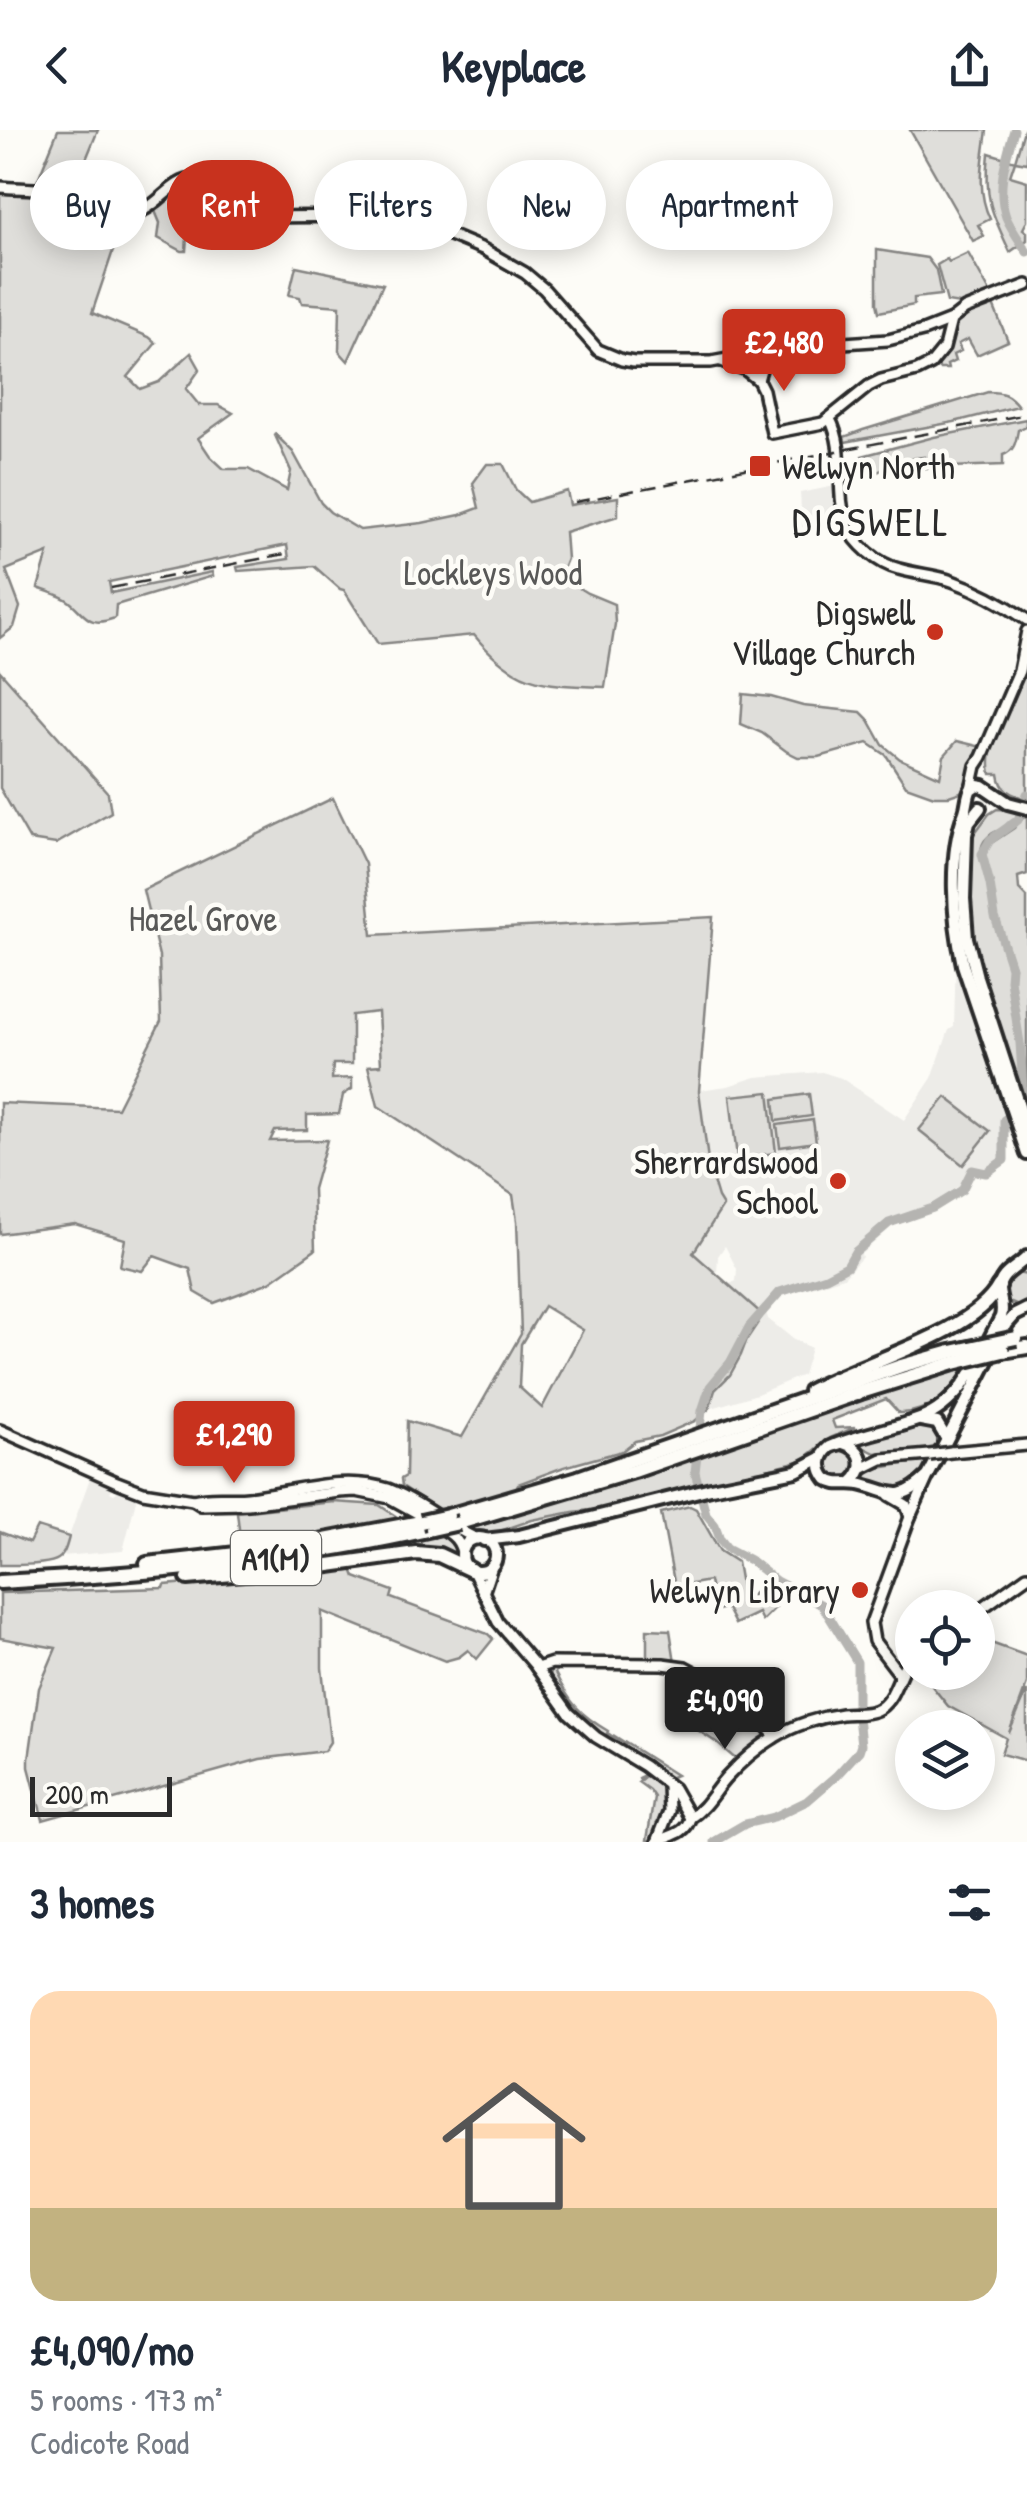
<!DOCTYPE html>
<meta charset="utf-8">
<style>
body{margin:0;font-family:"Patrick Hand",sans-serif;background:#f2f2f3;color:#1f2937;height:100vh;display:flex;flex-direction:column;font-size:38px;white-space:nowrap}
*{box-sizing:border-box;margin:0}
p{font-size:32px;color:#747a83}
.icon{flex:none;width:55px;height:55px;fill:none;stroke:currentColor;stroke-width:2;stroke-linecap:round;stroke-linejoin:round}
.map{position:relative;height:1712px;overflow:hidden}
.drawer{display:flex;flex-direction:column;background:#fff;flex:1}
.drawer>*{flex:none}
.hud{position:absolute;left:30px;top:30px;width:968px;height:90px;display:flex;gap:20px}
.fabs{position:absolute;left:895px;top:1460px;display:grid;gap:20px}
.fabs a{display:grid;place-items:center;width:100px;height:100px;border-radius:50%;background:#fff;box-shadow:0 5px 25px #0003;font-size:50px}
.scale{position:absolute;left:30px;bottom:25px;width:142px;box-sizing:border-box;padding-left:10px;border:5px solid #2b2b2b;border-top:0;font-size:28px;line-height:35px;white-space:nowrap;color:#2b2b2b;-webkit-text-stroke:8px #fdfcf7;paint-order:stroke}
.price{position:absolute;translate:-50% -85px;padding:0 22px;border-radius:10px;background:#c8321e;color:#fff;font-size:32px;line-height:65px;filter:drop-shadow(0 2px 5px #0008)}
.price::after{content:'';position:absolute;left:50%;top:60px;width:30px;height:22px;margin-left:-15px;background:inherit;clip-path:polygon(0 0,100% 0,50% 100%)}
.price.selected{background:#222;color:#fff}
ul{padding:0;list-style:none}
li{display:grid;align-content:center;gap:20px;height:530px;padding:0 30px}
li+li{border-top:2px solid #e0e1e3}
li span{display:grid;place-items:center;height:310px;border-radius:30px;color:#555}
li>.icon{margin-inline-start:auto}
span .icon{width:180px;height:180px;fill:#fffc;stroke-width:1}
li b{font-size:42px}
h2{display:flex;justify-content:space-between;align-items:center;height:120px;padding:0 30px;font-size:42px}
.chip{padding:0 35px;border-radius:45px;background:#fff;box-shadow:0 5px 25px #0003;font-size:35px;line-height:90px}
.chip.selected{background:#c8321e;color:#fff}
header{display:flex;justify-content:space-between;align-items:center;height:130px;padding:0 30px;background:#fff;font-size:45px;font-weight:800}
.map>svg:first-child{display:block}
.built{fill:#edece8}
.green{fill:#dfdeda;stroke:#858482;stroke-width:2.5;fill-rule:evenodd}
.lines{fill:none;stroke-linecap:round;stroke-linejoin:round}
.river{stroke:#b5b4b1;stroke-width:9}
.secondary-casing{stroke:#2b2b2b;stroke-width:16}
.primary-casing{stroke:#2b2b2b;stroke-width:18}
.highway-casing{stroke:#2b2b2b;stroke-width:20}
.secondary{stroke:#fdfcf7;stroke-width:9}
.primary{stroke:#fdfcf7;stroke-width:10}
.highway{stroke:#fdfcf7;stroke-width:12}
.rail{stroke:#2b2b2b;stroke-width:2.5;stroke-dasharray:15 8;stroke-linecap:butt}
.secondary-bridge-casing{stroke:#2b2b2b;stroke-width:16;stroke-linecap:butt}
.highway-bridge-casing{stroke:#2b2b2b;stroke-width:20;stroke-linecap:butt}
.secondary-bridge{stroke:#fdfcf7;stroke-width:9}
.highway-bridge{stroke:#fdfcf7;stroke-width:12}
.poi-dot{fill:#c8321e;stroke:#fdfcf7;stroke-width:4}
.labels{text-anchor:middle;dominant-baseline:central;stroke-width:9;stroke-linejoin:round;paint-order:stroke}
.shield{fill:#fdfcf7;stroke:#6a6a68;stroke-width:2.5}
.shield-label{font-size:32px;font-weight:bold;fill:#2b2b2b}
.poi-label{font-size:35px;fill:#2b2b2b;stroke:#fdfcf7;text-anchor:end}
.park-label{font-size:35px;fill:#585857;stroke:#fdfcf7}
.quarter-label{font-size:40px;letter-spacing:2.5px;fill:#2b2b2b;stroke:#fdfcf7}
</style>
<header><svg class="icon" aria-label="back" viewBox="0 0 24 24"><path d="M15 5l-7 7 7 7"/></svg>Keyplace<svg class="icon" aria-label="share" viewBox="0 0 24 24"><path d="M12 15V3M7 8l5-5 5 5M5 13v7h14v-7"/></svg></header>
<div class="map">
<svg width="1027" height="1712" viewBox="0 0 1027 1712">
<rect width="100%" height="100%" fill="#fdfcf7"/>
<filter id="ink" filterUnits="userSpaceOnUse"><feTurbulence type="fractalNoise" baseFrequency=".01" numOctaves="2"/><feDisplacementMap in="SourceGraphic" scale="20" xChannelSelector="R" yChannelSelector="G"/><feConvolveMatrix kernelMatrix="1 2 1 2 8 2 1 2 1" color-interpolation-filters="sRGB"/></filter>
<g filter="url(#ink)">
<g class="built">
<path d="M835 356 838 383 819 398 802 397 800 363Z"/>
<path d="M956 822 1010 983 1003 993 1002 1031 987 1039 970 1037 962 1054 914 1086 915 1089 893 1096 861 1124 862 1127 844 1147 785 1165 778 1169 766 1181 768 1189 792 1208 811 1218 803 1245 757 1264 709 1279 715 1261 730 1245 741 1225 747 1209 763 1185 730 1154 736 1151 737 1139 725 1116 718 1126 717 1143 693 1123 723 1076 718 1068 709 1038 699 960 728 956 756 947 822 942 841 948 904 990 932 948 949 900 954 897Z"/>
<path d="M90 1348 113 1357 110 1362 114 1364 120 1359 137 1366 123 1421 62 1426Z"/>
</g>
<g class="green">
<path d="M58 0H98L71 66 120 86 118 106 92 183 149 207 156 213 128 247 140 259 159 252 191 223 200 239 186 259 199 275H218L233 283 198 308 210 326 224 339H248L287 360 291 341 274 303 293 322 321 373 330 382 360 400 422 393 460 385 479 378 473 353 487 334H503L516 360 529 372 567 361 570 375 618 367V386L565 402 567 429 560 446 587 463 614 474 615 494 605 557C543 555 516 556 474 505L378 514 344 460 340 459 314 436 238 441 237 437 289 429 287 415 109 452 111 463 212 442 213 446 116 475 115 488C88 498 87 486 70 472 62 465 48 462 38 458L48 423 6 440 20 477 14 497 0 508V57L34 59Z"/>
<path d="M910 0H987C983 31 976 60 990 89L978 95 984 106 973 111Z"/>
<path d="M1024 0H1027V33L1015 31 1010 46 1027 51V91L1023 99 1027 102V110L1010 122C991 82 984 68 989 23L1015 31Z"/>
<path d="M192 48 198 72C188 86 187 105 186 121H182L158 108 160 93 153 76Z"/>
<path d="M877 120 927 128 936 140 941 165 914 168V175L879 182 877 173Z"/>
<path d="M968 123 992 166 966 175 947 172 937 135 947 129 949 132Z"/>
<path d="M296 136 383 154 348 231 339 221 340 176 302 173 300 167 289 165Z"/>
<path d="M992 172 1008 211 977 225 968 209 958 214 961 221 953 225 955 231 947 235 948 239H939L938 232 956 192Z"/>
<path d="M988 262C1002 262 1009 264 1018 276L954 292 845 312 844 307 863 300Z"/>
<path d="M1026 289V296L1018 300C1016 311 1015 321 1003 325V335L925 338 924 327 915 328 844 354V347L864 343 862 326 934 307Z"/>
<path d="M1027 522V669C1012 665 1001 661 999 644H991C985 614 1005 588 1016 561 1021 549 1024 535 1027 522Z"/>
<path d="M0 541 108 663 111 682 56 714 30 710 0 658Z"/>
<path d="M743 564 771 567 803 576 861 582 869 590 883 615 900 629 940 647 944 626 957 611 982 617 961 662 949 666H934L906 656 886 625 868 613 819 627H798L786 621 762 603 741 594Z"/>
<path d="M333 668 365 734 372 805 713 787 699 961 709 1038 718 1068 723 1076 693 1123 763 1185 747 1209 741 1225 730 1245 715 1260 709 1279 695 1291 660 1306 635 1311 622 1321 564 1337 518 1354 514 1362 439 1380 402 1356 401 1349 406 1346 407 1291 462 1307 521 1204 517 1091 513 1065 378 976 368 936 381 935 378 882 352 885V934H333L332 949 352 948V959L343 965 339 984 307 985V1000L275 1001 270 1011 327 1010 313 1059 315 1120 270 1152 214 1173 195 1162 190 1139 154 1126 142 1141 120 1136 125 1109 75 1094 0 1104V973L117 978 161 891 159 826 143 760ZM544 1176 583 1200 542 1278 519 1257 521 1214Z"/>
<path d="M997 679 1021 680 1014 692 1008 693C1002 702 995 699 988 707 972 721 987 746 992 762 991 746 980 734 984 718L1014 698 1024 687 1027 688V744L1018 747 1019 759 1027 767V987L1025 979 1027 966 1023 917 1012 849 1014 837 993 775C993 806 1016 835 1010 868L1012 869V879L1015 885 1014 893 1017 901 1020 927 1022 972 977 837 969 804 966 757 970 701 974 704 989 684Z"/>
<path d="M769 962 776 1023 737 1028 730 966Z"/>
<path d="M809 964 812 986 776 991 774 969Z"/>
<path d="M946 967 990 1001 963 1035 919 1000Z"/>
<path d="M813 990 816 1012 780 1017 777 995Z"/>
<path d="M1017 1143 1027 1145V1175L1018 1176 1009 1172C1000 1161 1003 1147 1017 1143Z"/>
<path d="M968 1236C956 1260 927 1284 899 1283L886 1269 832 1290 835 1298 856 1297 830 1308 803 1330 617 1377 573 1382 532 1390 494 1403 469 1399 637 1348 880 1263Z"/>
<path d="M928 1293H931L942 1307 937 1319 875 1323 853 1312Z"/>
<path d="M843 1316 859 1328 853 1348 838 1351 826 1342C826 1323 825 1324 843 1316Z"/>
<path d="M932 1329C915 1366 896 1363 863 1349L873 1339Z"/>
<path d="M334 1372 379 1375 400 1389 312 1408 241 1415 237 1382Z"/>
<path d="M690 1376 696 1379 720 1421 737 1432 744 1472 761 1456 776 1467V1477L762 1491 758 1483 735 1494 726 1477 715 1481 709 1451 675 1457 661 1383Z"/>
<path d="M37 1397 69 1407C67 1414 65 1425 58 1429 48 1436 13 1435 0 1435V1402L29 1413Z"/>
<path d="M442 1405C454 1412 455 1417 457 1430L451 1427 262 1439 330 1429Z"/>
<path d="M354 1437 352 1439 355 1447 393 1461 391 1468 488 1504 493 1509 477 1529 468 1520 459 1527 445 1531 322 1481V1538L330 1612 324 1621 260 1629 43 1690 29 1637V1629L39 1558 56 1518 0 1508V1463L164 1458 165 1455 322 1442Z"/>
<path d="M647 1499 670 1500 675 1532H647Z"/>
<path d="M980 1509 1027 1526V1554L1009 1603 1027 1561V1631L1001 1624 1006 1608 948 1576 932 1556 934 1551 943 1543 978 1542V1511Z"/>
<path d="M558 1536 555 1543C570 1573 579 1584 608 1601L606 1606 609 1604 626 1616 613 1605 676 1645 669 1648C629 1619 574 1601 550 1546L552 1537Z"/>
<path d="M736 1579 767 1603V1607L739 1632 717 1613 687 1593 697 1580 718 1592 722 1587H729Z"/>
<path d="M649 1643C679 1667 665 1681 654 1712L647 1710 654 1667 649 1660 638 1652 644 1647 638 1648Z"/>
</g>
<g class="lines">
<g class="river">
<path d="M1014 0C1006 28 996 58 1006 87 1011 99 1020 111 1027 122"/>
<path d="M714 1712 745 1694 774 1687 807 1671 836 1646 859 1621 861 1615 857 1577V1532L822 1475 776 1451 750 1430 727 1418 720 1409 715 1395 706 1384 695 1342 702 1281 710 1257 730 1233 749 1197 780 1162 826 1147 847 1136 855 1122 889 1093 933 1078 962 1060 972 1040 986 1043 1004 1030V990L1024 976 1020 913 1010 850 1011 837 995 787 990 754 982 724 990 710 1018 690 1027 664"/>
</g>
<g class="secondary-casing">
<g id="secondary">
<path d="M0 57C20 59 43 58 63 63 83 68 99 86 121 86 158 85 167 49 195 49L198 55V72L226 81 258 87 370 86 440 101 483 119 525 143 544 159 598 220 622 230 634 232H711L799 216 888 210 923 201 951 190 965 179 1027 155"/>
<path d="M766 222 758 250 763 260 772 303 823 293 869 256 881 250 917 241 931 234 944 218 951 190"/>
<path d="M721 231 744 239 758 250"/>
<path d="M830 289C847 321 834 362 847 395 855 414 878 434 899 439 916 444 934 445 952 451 978 460 1004 474 1027 490"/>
<path d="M971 659 976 636 982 627 1019 541 1027 501"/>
<path d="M0 1300 117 1352 143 1362 193 1370 201 1375 248 1374 339 1362 356 1361 390 1368 428 1389"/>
<path d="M951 1322 1027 1315"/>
<path d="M862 1339 882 1329 930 1325"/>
<path d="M889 1365 906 1375 910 1387"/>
<path d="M193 1370C210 1365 230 1369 248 1367 293 1362 343 1344 388 1359 420 1371 446 1395 477 1409"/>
<path d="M441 1398C454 1405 460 1411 463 1426"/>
<path d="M473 1441 498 1492 534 1534 569 1583 596 1607 644 1636 673 1658 690 1688"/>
<path d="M484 1460 492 1436"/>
<path d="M978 1481 1027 1446"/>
<path d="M537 1538 552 1533 663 1534 685 1537 700 1545 767 1597 775 1606"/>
<path d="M900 1545 874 1511 871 1493 910 1387 927 1349"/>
<path d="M658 1711C671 1705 686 1704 690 1688 707 1677 713 1662 727 1647 740 1633 758 1617 775 1607 794 1595 820 1587 842 1584 854 1583 870 1585 880 1578 897 1566 899 1539 912 1524"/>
<path d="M657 1712 669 1681 668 1655"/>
</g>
</g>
<g class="primary-casing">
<g id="primary">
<path d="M980 678 969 692 966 705 964 769 967 808 977 847 1027 1001"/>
<path d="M1027 678 1008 673 983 656 977 655 971 659C967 666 968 674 965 682 948 725 953 790 963 835L1027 1024"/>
<path d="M1027 1127C1017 1138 999 1144 999 1160 1000 1171 1004 1175 1001 1187 980 1225 964 1272 920 1289 890 1300 858 1305 830 1317 819 1326 818 1338 827 1349 839 1357 846 1351 859 1354 892 1361 897 1376 928 1346L1007 1194 1015 1185 1027 1179"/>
<path d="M921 1290 937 1293 946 1308"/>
<path d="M843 1313C864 1319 868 1339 851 1353"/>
<circle cx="479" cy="1425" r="17"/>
<path d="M484 1410 519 1406 711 1358 796 1341 821 1328"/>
</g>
</g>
<g class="highway-casing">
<g id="highway">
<path d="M1003 1221 1027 1217"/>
<path d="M810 1261C859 1234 975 1203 999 1156"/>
<path d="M448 1386 578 1348 901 1236 951 1222"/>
<path d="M459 1393 634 1341 861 1262 954 1233"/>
<path d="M147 1434 271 1420 421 1392"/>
<path d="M188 1448 322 1436 416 1423 439 1425 471 1440"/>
<path d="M0 1452C146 1444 289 1432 432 1399"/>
</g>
</g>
<use href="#secondary" class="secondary"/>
<use href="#primary" class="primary"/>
<use href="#highway" class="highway"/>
<g class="rail">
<path d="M575 372 1027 284"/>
<path d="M111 458 285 424"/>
</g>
<g class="secondary-bridge-casing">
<path id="secondary-bridge" d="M930 1325 951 1322"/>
</g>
<g class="highway-bridge-casing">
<g id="highway-bridge">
<path d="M951 1222 1016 1208"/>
<path d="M954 1233 1003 1221"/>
<path d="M421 1392 448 1386"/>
<path d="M432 1399 459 1393"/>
</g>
</g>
<use href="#secondary-bridge" class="secondary-bridge"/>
<use href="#highway-bridge" class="highway-bridge"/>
</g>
</g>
<g class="poi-dot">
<rect x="748" y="324" width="24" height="24" rx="5"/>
<circle cx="935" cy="502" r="10"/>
<circle cx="838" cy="1051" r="10"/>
<circle cx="860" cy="1460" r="10"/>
</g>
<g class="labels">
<rect class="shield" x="231" y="1401" width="90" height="54" rx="8"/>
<g class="shield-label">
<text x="276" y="1428">A1(M)</text>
</g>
<g class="poi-label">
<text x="782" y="336" text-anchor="start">Welwyn North</text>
<text x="915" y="482">Digswell<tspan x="915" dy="40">Village Church</tspan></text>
<text x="818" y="1031">Sherrardswood<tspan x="818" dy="40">School</tspan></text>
<text x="840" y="1460">Welwyn Library</text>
</g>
<g class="park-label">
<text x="493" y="442">Lockleys Wood</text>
<text x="203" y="788">Hazel Grove</text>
</g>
<g class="quarter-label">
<text x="871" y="391">DIGSWELL</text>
</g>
</g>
</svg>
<div class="fabs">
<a><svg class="icon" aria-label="locate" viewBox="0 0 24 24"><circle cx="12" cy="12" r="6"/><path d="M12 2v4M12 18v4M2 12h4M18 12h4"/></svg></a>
<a><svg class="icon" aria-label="layers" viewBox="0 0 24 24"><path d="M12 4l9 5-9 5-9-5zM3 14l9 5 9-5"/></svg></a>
</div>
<div class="scale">200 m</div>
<b class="price" style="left:784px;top:264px">£2,480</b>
<b class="price" style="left:234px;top:1356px">£1,290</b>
<b class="price selected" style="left:725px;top:1622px">£4,090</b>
<div class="hud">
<a class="chip">Buy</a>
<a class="chip selected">Rent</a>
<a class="chip">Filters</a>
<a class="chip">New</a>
<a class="chip">Apartment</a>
</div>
</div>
<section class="drawer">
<h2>3 homes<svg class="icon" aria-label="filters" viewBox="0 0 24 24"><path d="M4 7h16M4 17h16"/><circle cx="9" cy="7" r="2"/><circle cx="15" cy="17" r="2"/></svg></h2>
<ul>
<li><span style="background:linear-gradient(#ffd9b3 70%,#c2b280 0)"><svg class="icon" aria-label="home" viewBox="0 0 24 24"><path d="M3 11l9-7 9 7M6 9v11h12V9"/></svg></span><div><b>£4,090/mo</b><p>5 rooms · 173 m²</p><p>Codicote Road</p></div></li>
</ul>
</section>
